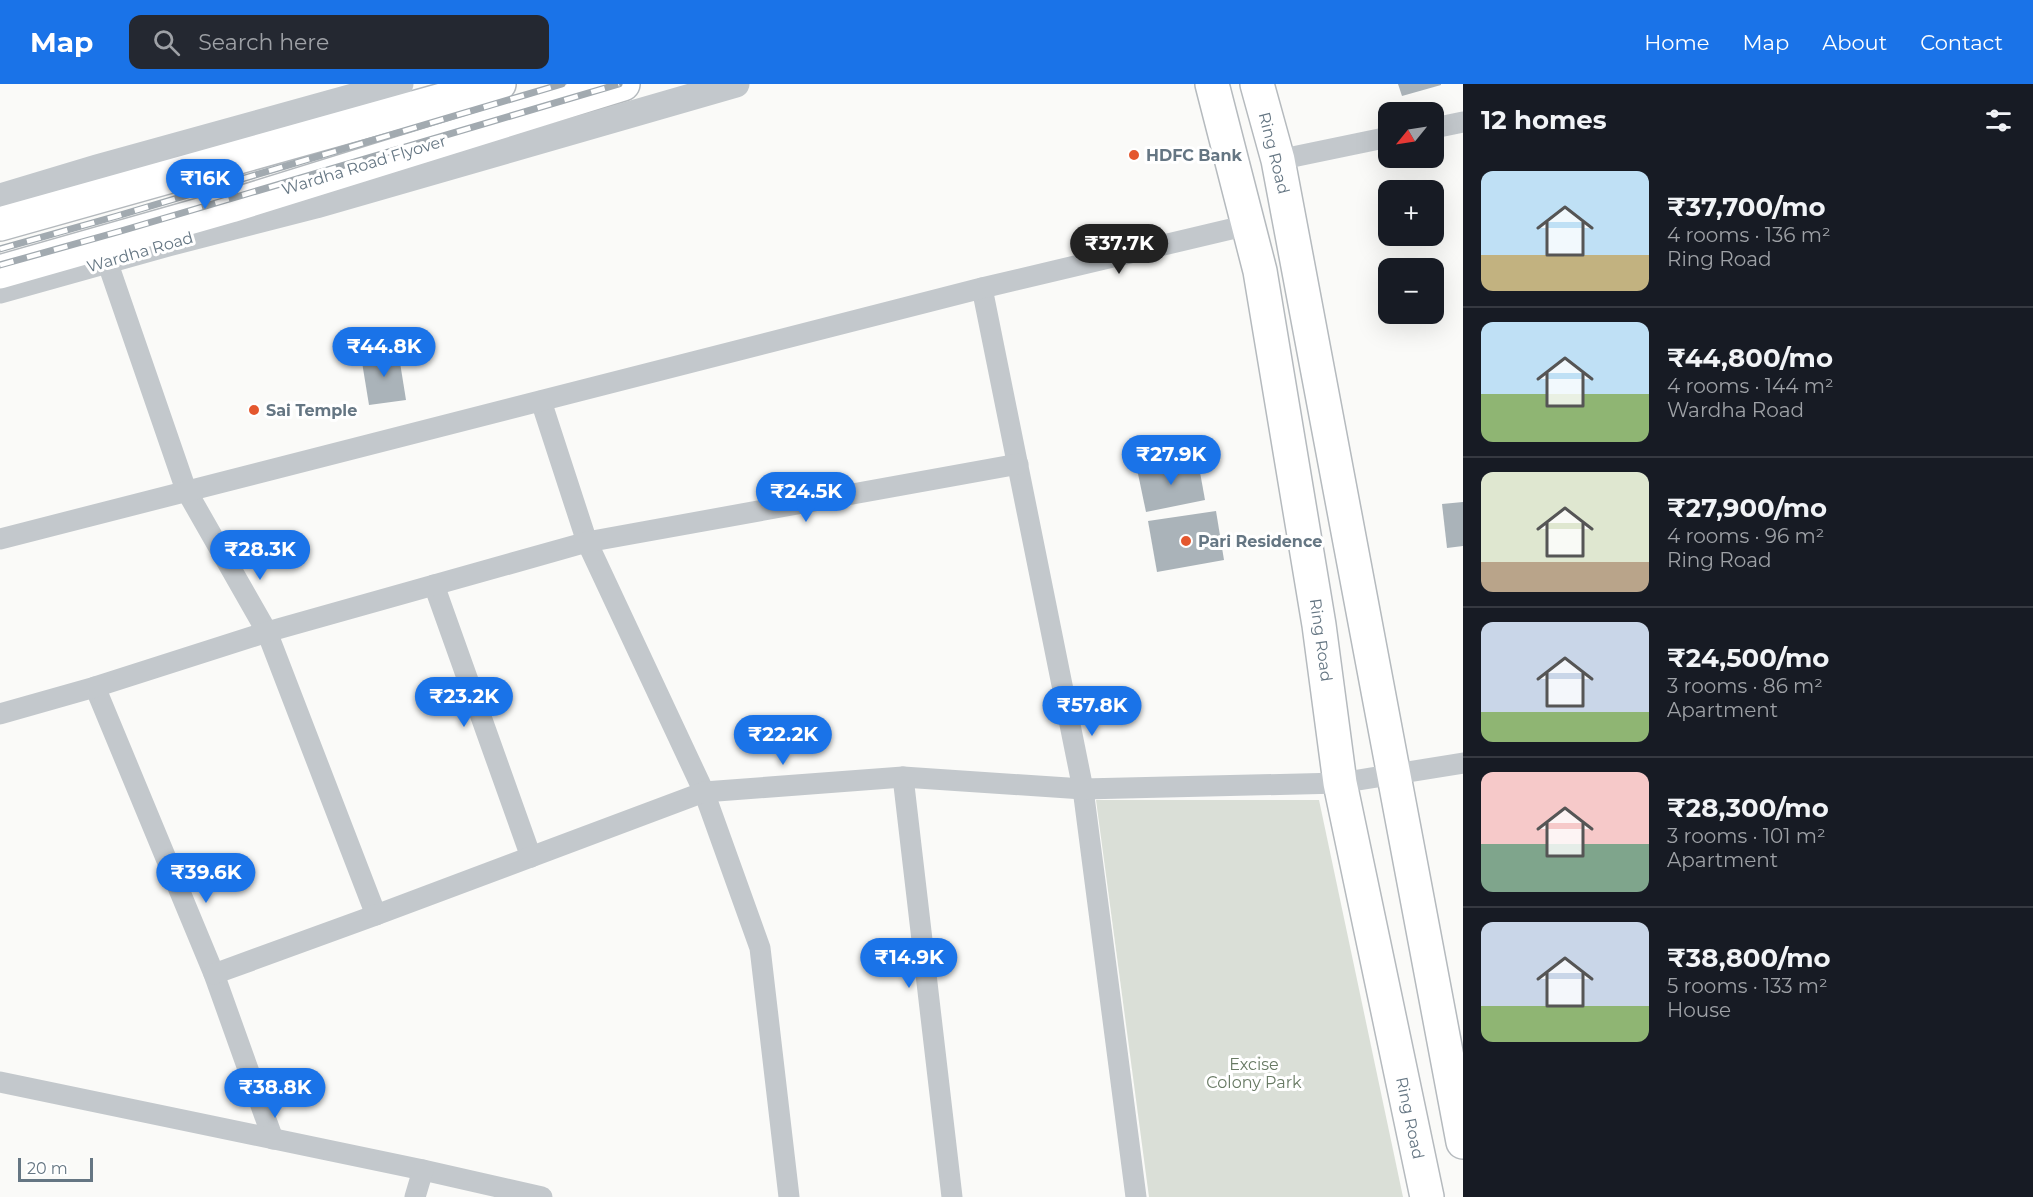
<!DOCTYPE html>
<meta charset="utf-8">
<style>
body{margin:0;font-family:Montserrat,sans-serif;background:#242831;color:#f1f3f6;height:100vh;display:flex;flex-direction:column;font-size:22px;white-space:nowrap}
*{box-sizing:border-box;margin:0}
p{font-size:20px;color:#9ea1a6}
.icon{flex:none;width:33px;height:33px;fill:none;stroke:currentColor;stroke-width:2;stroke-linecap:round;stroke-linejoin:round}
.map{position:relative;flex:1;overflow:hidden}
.sheet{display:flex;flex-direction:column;background:#171b24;width:570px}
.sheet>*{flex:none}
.needle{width:39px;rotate:240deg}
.fabs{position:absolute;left:1378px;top:18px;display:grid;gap:12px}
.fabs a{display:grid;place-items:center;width:66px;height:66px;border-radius:12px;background:#171b24;box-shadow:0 6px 24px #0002;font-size:30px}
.scale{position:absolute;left:18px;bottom:15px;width:75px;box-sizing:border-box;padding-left:6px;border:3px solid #657683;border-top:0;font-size:16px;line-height:21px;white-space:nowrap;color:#657683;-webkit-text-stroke:4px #fff;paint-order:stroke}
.price{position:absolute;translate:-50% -51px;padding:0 14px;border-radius:21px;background:#1a73e8;color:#fff;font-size:20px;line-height:39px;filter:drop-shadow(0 2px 3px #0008)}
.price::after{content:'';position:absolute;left:50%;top:36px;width:18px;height:14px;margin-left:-9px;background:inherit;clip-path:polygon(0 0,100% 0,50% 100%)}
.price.selected{background:#222;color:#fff}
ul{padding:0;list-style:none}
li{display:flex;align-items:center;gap:18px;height:150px;padding:0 18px}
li+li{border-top:2px solid #363941}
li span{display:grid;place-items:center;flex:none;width:168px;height:120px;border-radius:12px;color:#555}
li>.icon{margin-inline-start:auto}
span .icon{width:72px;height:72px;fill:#fffc;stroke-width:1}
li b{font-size:26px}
h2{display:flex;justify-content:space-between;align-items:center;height:72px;padding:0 18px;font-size:26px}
header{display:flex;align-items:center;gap:36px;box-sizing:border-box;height:84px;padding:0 30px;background:#1a73e8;color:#fff}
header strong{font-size:28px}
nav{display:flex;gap:33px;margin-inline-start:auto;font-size:21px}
.search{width:420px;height:54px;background:#242831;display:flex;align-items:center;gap:15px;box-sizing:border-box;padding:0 21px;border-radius:12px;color:#9ea1a6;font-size:22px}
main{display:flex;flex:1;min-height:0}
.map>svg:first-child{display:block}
.green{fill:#dadfd7}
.building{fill:#aab3b9}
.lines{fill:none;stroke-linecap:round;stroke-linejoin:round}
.primary-casing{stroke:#b5babe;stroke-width:36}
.trunk-casing{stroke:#b4b9bd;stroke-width:36}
.minor{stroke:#c3c8cc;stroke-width:21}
.tertiary{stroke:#c3c8cc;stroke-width:27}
.primary{stroke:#fff;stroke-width:33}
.trunk{stroke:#fff;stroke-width:33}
.rail-casing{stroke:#a2aab0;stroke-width:7}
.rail{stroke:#fff;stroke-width:4.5;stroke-dasharray:14;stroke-linecap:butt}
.poi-dot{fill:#e4572e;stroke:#fff;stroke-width:2}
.labels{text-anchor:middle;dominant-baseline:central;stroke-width:6;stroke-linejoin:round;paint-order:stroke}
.street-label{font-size:16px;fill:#657683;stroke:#fff}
.poi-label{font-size:16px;font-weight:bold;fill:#657683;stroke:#fff;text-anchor:start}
.park-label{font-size:16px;fill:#687a64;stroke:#fff}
</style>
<header>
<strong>Map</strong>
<div class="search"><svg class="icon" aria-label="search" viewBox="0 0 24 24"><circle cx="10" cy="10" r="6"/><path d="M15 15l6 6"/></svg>Search here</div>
<nav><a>Home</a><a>Map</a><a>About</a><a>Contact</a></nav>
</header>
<main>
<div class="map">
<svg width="1463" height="1113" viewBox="0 0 1463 1113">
<rect width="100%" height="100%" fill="#fafaf8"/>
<path class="green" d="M1096 716H1319L1403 1113H1149Z"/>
<g class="building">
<path d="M1398 0H1441V1L1402 12Z"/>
<path d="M398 266 406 316 369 321 361 272Z"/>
<path d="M1198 377 1205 416 1146 428 1137 385Z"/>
<path d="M1463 418V462L1447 464 1442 420Z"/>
<path d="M1216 427 1224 476 1157 488 1148 437Z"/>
</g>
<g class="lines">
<g class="primary-casing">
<g id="primary">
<path d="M1212 0 1260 187 1319 541 1340 699 1427 1113"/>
<path d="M1257 0 1278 76 1463 1058"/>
</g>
</g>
<g class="trunk-casing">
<g id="trunk">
<path d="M0 140 499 0"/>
<path d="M0 188 231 122 623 0"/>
</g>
</g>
<g class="minor">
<path d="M1434 44 1463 38"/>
<path d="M1278 76 1389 53"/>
<path d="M107 177 186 406 267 548 376 831"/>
<path d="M982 204 1083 705 1136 1113"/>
<path d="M541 317 587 458 704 708 760 864 789 1113"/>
<path d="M0 455 982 204 1248 141"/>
<path d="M434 501 531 773"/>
<path d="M95 603 214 890 273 1055"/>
<path d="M0 630 95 603 267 548 587 458 1018 380"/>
<path d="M903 693 952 1113"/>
<path d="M214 890 376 831 704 708 903 693 1083 705 1340 699 1463 679"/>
<path d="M0 998 423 1086 542 1113"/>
<path d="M415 1113 423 1086"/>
</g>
<g class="tertiary">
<path d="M0 113 97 84 400 0"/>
<path d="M0 206 168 159 316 121 736 0"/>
</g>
<use href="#primary" class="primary"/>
<use href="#trunk" class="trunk"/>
<g class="rail-casing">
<g id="rail">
<path d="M0 165 117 132 562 0"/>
<path d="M0 181 121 147 619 0"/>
</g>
</g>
<use href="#rail" class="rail"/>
</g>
<g class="poi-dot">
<circle cx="1134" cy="71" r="6"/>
<circle cx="254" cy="326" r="6"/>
<circle cx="1186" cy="457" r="6"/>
</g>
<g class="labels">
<g class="street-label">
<text transform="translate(1274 69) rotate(76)">Ring Road</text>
<text transform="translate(364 81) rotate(-17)">Wardha Road Flyover</text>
<text transform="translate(140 168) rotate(-16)">Wardha Road</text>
<text transform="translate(1321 556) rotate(82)">Ring Road</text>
<text transform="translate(1410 1034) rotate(78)">Ring Road</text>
</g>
<g class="poi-label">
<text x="1146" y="71">HDFC Bank</text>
<text x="266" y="326">Sai Temple</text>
<text x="1198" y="457">Pari Residence</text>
</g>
<g class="park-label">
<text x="1254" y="980">Excise<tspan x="1254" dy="18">Colony Park</tspan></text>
</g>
</g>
</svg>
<div class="fabs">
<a><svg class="needle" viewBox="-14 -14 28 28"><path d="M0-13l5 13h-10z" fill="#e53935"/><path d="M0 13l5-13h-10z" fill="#9ea1a6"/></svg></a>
<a>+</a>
<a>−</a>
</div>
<div class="scale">20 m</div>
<b class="price" style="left:205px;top:126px">₹16K</b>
<b class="price selected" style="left:1119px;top:191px">₹37.7K</b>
<b class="price" style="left:384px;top:294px">₹44.8K</b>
<b class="price" style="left:1171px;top:402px">₹27.9K</b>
<b class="price" style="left:806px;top:439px">₹24.5K</b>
<b class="price" style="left:260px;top:497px">₹28.3K</b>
<b class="price" style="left:464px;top:644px">₹23.2K</b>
<b class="price" style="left:1092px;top:653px">₹57.8K</b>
<b class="price" style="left:783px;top:682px">₹22.2K</b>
<b class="price" style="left:206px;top:820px">₹39.6K</b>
<b class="price" style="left:909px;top:905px">₹14.9K</b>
<b class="price" style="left:275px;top:1035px">₹38.8K</b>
</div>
<section class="sheet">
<h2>12 homes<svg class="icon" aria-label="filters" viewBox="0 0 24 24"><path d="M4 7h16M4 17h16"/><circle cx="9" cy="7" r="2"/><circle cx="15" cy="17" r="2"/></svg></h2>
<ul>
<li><span style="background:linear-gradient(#bfe0f5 70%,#c2b280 0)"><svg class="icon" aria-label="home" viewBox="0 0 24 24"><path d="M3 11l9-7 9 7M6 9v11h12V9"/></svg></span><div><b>₹37,700/mo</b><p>4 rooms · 136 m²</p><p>Ring Road</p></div></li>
<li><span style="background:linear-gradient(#bfe0f5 60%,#8fb573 0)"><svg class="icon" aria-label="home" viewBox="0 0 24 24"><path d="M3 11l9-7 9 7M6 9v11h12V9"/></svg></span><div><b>₹44,800/mo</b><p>4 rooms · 144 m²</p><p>Wardha Road</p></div></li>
<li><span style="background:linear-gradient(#dfe7d0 75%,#b9a48a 0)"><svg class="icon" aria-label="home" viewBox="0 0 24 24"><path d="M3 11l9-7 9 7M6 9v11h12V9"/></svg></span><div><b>₹27,900/mo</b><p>4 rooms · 96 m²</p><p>Ring Road</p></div></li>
<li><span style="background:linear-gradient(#c9d6e8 75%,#8fb573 0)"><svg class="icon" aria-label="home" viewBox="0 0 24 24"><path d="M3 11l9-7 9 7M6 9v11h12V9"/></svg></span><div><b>₹24,500/mo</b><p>3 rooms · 86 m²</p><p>Apartment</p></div></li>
<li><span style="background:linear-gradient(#f6c9c9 60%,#7fa58c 0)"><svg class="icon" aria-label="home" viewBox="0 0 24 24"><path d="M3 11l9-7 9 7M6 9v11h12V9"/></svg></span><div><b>₹28,300/mo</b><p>3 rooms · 101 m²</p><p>Apartment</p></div></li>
<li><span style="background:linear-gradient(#c9d6e8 70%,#8fb573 0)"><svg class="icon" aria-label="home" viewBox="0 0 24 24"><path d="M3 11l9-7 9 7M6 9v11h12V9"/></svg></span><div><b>₹38,800/mo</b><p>5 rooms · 133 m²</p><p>House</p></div></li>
</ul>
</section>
</main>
